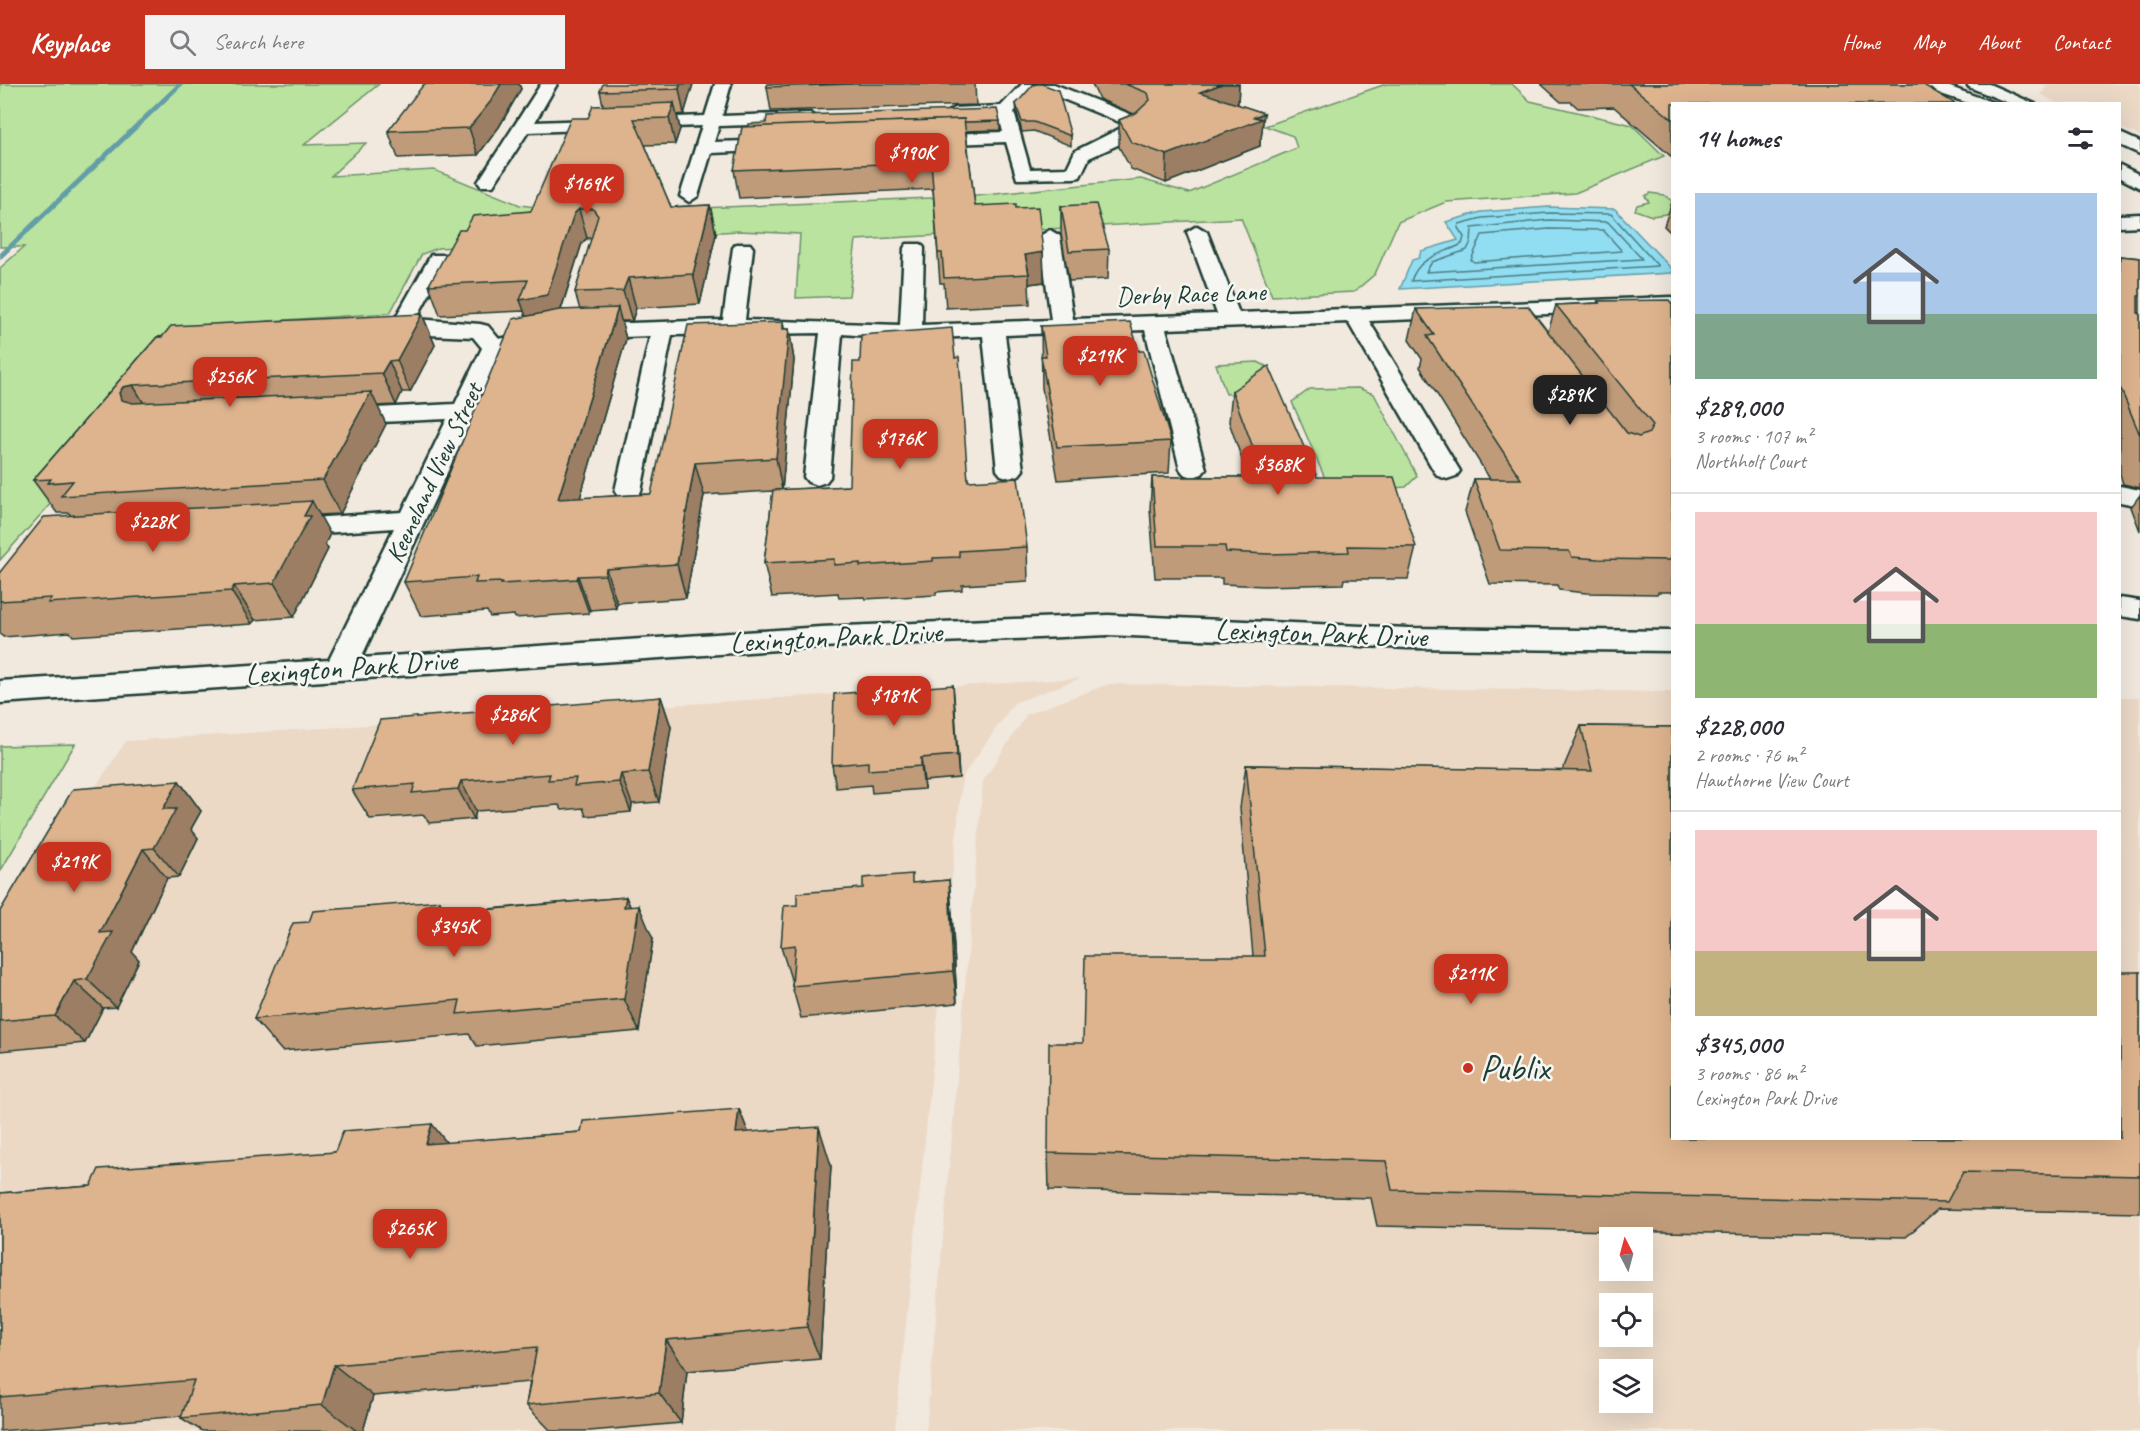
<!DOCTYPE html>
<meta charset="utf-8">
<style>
body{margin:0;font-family:Caveat,sans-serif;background:#f2f2f3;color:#2b2b33;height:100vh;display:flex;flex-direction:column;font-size:22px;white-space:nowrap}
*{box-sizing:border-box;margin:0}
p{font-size:20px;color:#7c7c81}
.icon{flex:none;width:33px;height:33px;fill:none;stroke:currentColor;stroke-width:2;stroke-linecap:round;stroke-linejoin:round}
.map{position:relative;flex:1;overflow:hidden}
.sheet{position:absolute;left:1671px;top:18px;width:450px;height:1038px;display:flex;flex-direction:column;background:#fff;border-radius:0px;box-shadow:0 6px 24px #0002}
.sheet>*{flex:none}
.needle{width:39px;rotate:354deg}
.tools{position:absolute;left:1599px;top:1143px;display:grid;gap:12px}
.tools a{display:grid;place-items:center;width:54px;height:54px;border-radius:0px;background:#fff;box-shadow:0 6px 24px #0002;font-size:30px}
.price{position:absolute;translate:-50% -51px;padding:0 14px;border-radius:12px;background:#c8321e;color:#fff;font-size:20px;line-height:39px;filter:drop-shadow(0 2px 3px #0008)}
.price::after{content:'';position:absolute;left:50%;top:36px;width:18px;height:14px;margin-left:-9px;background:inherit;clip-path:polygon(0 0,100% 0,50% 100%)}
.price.active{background:#222;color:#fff}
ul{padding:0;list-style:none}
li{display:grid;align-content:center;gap:12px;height:318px;padding:0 24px}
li+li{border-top:2px solid #e1e1e2}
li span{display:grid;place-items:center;height:186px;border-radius:0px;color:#555}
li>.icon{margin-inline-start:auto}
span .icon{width:108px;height:108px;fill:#fffc;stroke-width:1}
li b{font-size:26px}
h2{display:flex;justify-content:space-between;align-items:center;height:72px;padding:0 24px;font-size:26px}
header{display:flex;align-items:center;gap:36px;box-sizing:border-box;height:84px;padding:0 30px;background:#c8321e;color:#fff}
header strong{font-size:28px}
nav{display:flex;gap:33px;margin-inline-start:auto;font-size:21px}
.search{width:420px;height:54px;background:#f2f2f3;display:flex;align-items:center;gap:15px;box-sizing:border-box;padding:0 21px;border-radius:0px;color:#7c7c81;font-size:22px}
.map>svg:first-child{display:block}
.built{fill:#ebd9c6;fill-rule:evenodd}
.green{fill:#bae39f;stroke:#6c906a;stroke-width:1.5}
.water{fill:#91ddf2;stroke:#639da6;stroke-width:1.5}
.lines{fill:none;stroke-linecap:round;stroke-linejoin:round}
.shore{stroke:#4d7d80;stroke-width:1.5}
.stream{fill:#639da6;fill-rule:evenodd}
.street-casing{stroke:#1f3d34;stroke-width:5}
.secondary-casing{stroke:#1f3d34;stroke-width:5}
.street{fill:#f6f6f2;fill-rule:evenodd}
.secondary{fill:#f6f6f2;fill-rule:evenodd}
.wall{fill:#bf9b7a;stroke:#1f3d34;stroke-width:1.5;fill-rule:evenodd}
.shaded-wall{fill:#9b7e63;stroke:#1f3d34;stroke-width:1.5}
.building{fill:#deb48e;stroke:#1f3d34;stroke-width:1.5}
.poi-dot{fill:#c8321e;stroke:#f6f6f2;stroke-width:2}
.labels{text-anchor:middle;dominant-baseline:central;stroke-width:5;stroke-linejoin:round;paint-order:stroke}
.far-street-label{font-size:26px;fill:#1f3d34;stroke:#f6f6f2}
.street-label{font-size:30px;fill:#1f3d34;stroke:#f6f6f2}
.near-poi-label{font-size:36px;fill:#1f3d34;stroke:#f6f6f2;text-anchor:start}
</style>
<header>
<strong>Keyplace</strong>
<div class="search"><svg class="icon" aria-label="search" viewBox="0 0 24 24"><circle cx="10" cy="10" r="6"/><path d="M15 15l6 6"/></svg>Search here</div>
<nav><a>Home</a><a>Map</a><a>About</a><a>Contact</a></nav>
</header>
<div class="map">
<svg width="2140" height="1347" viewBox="0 0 2140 1347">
<rect width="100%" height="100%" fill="#f1e9de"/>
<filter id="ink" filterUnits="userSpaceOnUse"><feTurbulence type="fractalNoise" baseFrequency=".0167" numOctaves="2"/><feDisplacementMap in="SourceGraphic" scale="12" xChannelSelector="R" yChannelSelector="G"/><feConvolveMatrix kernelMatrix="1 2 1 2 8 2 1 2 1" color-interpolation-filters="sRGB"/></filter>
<g filter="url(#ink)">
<g class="built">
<path d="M2042 0H2140V52L2120 44V20L2057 19 2041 10 2047 2Z"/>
<path d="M1081 594 1014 619 965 689 962 697 895 1347H0V846L126 657Z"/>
<path d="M1109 600 1672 608V1054H2120V613H2140V1347H926L983 697 1027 630ZM1610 1154H1642V1186H1610ZM1610 1220H1642V1252H1610ZM1610 1286H1642V1318H1610Z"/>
</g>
<g class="green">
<path d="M0 0H379L304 61 366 59 331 92 434 86 520 121 585 129 976 112 1141 95 1189 109 1297 64 1293 52 1265 42 1386 0H1512L1530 17 1632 41 1664 72 1575 109 1446 118 1398 138 1375 190 1354 208 1272 212 1241 134 856 156 849 212 796 214 800 150 739 147 438 164 422 170 390 229 211 241 0 476V184L24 163H0Z"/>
<path d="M1650 109 1664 111 1672 117V129L1652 132 1635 126 1637 121 1649 118 1645 112Z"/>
<path d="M1258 278 1266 282 1269 289 1249 295 1254 308 1226 310 1216 280Z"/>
<path d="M1358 304 1374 310 1417 392 1406 403 1348 407 1327 399 1292 318 1310 305Z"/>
<path d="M75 660 0 788V662Z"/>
</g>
<path class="water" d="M1549 123 1615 125 1672 185V189L1400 205 1412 176 1419 174 1421 167 1458 156 1446 138 1481 128Z"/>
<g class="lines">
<g class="shore">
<path d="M1549 129 1611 130 1658 182 1411 197C1419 172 1441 171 1462 160L1464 153 1458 144 1459 140 1482 134Z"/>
<path d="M1549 136 1608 138 1642 175 1426 188 1432 178 1467 166 1471 158 1472 144Z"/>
<path d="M1549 145 1603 146 1622 167 1474 178 1471 176 1482 151Z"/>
</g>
<path class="stream" d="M177 0H184L0 176V169Z"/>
<g class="street-casing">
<g id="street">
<path d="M541 0H557L535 38 705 32 715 0H731L722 32 810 29 818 34 810 39 719 42 714 58 782 56 791 61 782 66 711 69 698 112 689 118 680 112 702 42 528 48 493 102H481L478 98Z"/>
<path d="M1022 0H1054L1145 36 1147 40 1133 54 1089 74 1080 93 1074 94 1017 95 1006 58 923 61 914 56 923 51 1003 48 999 32 954 34 946 29 954 24 1001 22ZM1036 4 1127 41 1075 67 1067 84 1030 85 1014 28Z"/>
<path d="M2140 130V142L2120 143V131Z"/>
<path d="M1197 142 1207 148 1239 229 1672 213V225L1369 237 1460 387 1456 392 1447 395 1438 392 1434 387 1348 238 1166 245 1206 385 1202 390 1193 393 1184 390 1180 385 1145 246 1005 251 1023 386 1019 391 1010 394 1001 391 997 386 983 252 911 255 842 250 830 393 826 398 817 401 808 398 804 393 820 249 672 251 641 407 637 413 628 415 619 413 615 407 650 252 568 255 503 268 361 574 821 543 1108 531 1409 544 1672 547V567L1409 564 1108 551 821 563 0 619V597L329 576 394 444 280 452 270 450 266 444 270 438 280 436 402 428 447 335 336 340 327 338 324 333 327 328 336 326 455 320 482 264 473 253 383 249 375 247 372 242 375 237 395 235 431 171H445L448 175 416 235 480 240 488 242 499 255 568 241 723 236 733 164 736 160H750L753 164 745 236 900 241 904 164 907 160H921L924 164 922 241 1051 236 1040 152 1050 146 1060 152 1073 235 1217 230 1187 148Z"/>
<path d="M2120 402 2140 406V422L2120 418Z"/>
<path d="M2120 514 2140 517V535L2120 532Z"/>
</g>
</g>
<g class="secondary-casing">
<g id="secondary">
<path d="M1922 0H1942L1997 20H1971L1923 4Z"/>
<path d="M1967 0H1989L2035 20H2011L1969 3Z"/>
<path d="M2120 49 2140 58V70L2120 61Z"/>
<path d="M2120 81 2140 91V104L2120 94Z"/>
</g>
</g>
<use href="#street" class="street"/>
<use href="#secondary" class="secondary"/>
</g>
<g class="wall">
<path d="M519 0 521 5 499 43 478 71 398 74 388 47Z"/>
<path d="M693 0 684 30 677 31 680 45 675 60 645 61 671 123 710 121 716 150 700 220 636 224 632 237H621L626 255 580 414 651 410 785 245H789L794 276 782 406 849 402 955 274 968 397 1027 463 1028 497 962 501V506L936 508V511L865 515V513L839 514 838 509 772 513 764 479 773 407 704 411 686 514 617 519 616 524 590 526 589 529 515 534 514 531 490 533 487 527 421 532 404 498 526 233 524 227 440 231 429 201 465 146 531 127 588 34 603 21 600 7ZM587 154H592L575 208 580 226H561L582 159Z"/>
<path d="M767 0H975L976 21 771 27 767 3Z"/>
<path d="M1092 0H1239L1238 19 1236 20 1264 29 1261 55 1260 56V62L1166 99 1131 85 1119 63V36L1134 30 1099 15Z"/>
<path d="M1541 0H1922L1672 20V73L1614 23 1578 24 1571 18H1561Z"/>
<path d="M1016 20 1071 52V62L1034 47 1022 48 1017 29Z"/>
<path d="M1000 37V46L966 47 975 122 1016 124 1043 168 1044 198 1029 200 1030 220 946 224 944 199H940L933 105 739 114 734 86 749 43Z"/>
<path d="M1672 118V150L1664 142Z"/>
<path d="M1061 122 1109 165 1108 195 1069 197 1061 150Z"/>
<path d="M2120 172 2140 174V404L2123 400 2120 390Z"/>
<path d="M1598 217 1672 220V508H1658L1657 510 1586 509 1559 506 1557 501 1490 500 1465 428 1474 395H1490L1420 283 1422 275 1409 256 1416 225 1548 248 1556 221 1597 219Z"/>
<path d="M422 230 435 261 410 308H402L396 321 377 322 386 340 340 430 319 431 330 450 325 460 328 465 294 533 255 536 252 540 73 552 70 548 3 553 0 549V488L71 432 69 429H57L33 396 157 253Z"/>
<path d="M1041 242 1139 267 1171 357 1169 389 1058 396 1042 304Z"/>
<path d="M1232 307 1317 393 1416 463 1408 495H1344L1343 500 1264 502 1222 500V494H1155L1150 425 1152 393H1248L1229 338Z"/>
<path d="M2140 411V447L2131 423Z"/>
<path d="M953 601 959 694 924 697V705L872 709 871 701 836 704 832 681Z"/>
<path d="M661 613 671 643 659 718 632 720 631 728 586 732 583 724 562 726 559 721 476 727 474 735 429 739 424 731 370 735 352 706Z"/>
<path d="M1581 642 1672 643V1054L2140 888V1129L1938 1125 1906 1153 1377 1142 1371 1114 1049 1106 1048 1069 1083 959 1253 872 1240 724 1246 681 1563 687V685Z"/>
<path d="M179 697 201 727 191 745 198 754 179 793 167 794 132 868 139 876 116 923 103 924 85 959 0 967V827Z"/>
<path d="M949 796 952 830 957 919 801 934 792 902 793 895H791L781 863 797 821 913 799Z"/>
<path d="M626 813 630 822 653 855 639 947 477 962 469 950 282 967 254 935 445 826 453 828Z"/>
<path d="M739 1025 748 1048 831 1081 820 1275 687 1287 681 1339 590 1347H551L526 1321 530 1298 373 1312 363 1347H202L181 1334 182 1332 0 1347V1109L91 1102 335 1068 581 1048Z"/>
</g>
<g class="shaded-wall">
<path d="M501 0H519L521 5 499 43 478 71 469 44Z"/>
<path d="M680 0H693L684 30 679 5Z"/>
<path d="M1222 0H1239L1238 19 1198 34 1200 8Z"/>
<path d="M674 19 680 45 675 60 669 34Z"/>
<path d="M1264 29 1261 55 1260 56V62L1166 99 1167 71Z"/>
<path d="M710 121 716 150 700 220 693 190Z"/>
<path d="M579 125 587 154 582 159 556 241 531 246 520 216 574 130Z"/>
<path d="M1043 168 1044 198 1029 200V190L1025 171Z"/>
<path d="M628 194 636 224 632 237 623 207Z"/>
<path d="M618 224 626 255 570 449 558 415Z"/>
<path d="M422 230 435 261 410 308 397 276Z"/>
<path d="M783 238 787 260 789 245 794 276 782 406 776 374Z"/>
<path d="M389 277 402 308 396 321 382 289Z"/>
<path d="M133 301 152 333 121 316 119 309 123 303Z"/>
<path d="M371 308 386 340 340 430 323 396Z"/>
<path d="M695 379 704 411 686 514 677 480Z"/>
<path d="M312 417 330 450 325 460 328 465 294 533 274 499 304 432Z"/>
<path d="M606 485 617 519 616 524 605 491Z"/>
<path d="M578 492 590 526 589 529 577 495Z"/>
<path d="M234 502 255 536 252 540 231 507Z"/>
<path d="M953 601 955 625 959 694 957 671Z"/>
<path d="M661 613 671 643 659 718 648 688Z"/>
<path d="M921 674 924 697V705L921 682Z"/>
<path d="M621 690 632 720 631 728 619 698Z"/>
<path d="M179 697 201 727 191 745 198 754 179 793 154 764 163 725Z"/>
<path d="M461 697 476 727 474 735 458 705Z"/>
<path d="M143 765 167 794 132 868 139 876 116 923 87 895 100 849Z"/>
<path d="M949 796 952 830 957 919 953 887Z"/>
<path d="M626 813 637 839 639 822 653 855 639 947 624 915V823Z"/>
<path d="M440 817 459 850 437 826Z"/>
<path d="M74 897 103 924 85 959 55 932Z"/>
<path d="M739 1025 754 1063 736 1049Z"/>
<path d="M432 1040 462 1078 426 1060Z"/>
<path d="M819 1043 831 1081 820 1275 807 1243Z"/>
<path d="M666 1256 687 1287 681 1339 659 1309Z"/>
<path d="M334 1281 373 1312 363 1347H357L322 1321Z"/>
</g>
<g class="building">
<path d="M424 0H501L491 17 469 44 388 47Z"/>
<path d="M603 0H680L679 5 600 7Z"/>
<path d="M767 0H852L767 3Z"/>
<path d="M1037 0H1042L1058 6 1071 52 1034 38H1022L1016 20 1033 1Z"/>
<path d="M1125 0H1222L1200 8 1264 29 1254 33 1262 35 1167 71 1131 58 1119 36 1136 29 1150 16 1148 9Z"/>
<path d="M1629 0H1922L1956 20H1672V35Z"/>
<path d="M674 19 669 34 634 35 671 123 710 121 693 190 628 194 623 207 575 208 598 132 593 125H579L574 130 547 211 520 216 528 196 429 201 459 146H465L473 132 531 127 571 34H588L593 22Z"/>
<path d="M997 25 1000 37 965 38 964 35 749 43V40L766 39 767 32Z"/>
<path d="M964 35 975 122 1016 120V124L1038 123 1043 168 1025 171 1029 190 944 194 942 169H938L931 78 734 86 742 43Z"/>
<path d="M1096 120 1109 165 1069 167 1061 122Z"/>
<path d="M2120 172 2140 174V212H2138V229H2140V351L2120 303Z"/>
<path d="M1669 216 1672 220V474H1670L1671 476 1598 475 1572 473 1569 467 1500 466 1474 395H1521L1427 252 1434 251 1416 225 1528 222 1627 349 1639 353 1649 349 1653 341 1556 221 1600 219 1598 217Z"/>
<path d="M618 224 558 415 651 410 688 241 783 238V245H789L776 374 695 379 677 480 606 485 605 491 578 492 577 495 501 500 502 498 475 499 477 493 404 498 513 235 559 226Z"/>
<path d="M422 230 397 276 389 277 382 289 133 301 123 303 119 309 121 316 133 319 371 308 323 396 61 412 73 397 48 399 51 395 33 396 157 253H162L171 242Z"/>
<path d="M1130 238 1139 267H1144L1171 357 1057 363 1041 272H1046L1041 242Z"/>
<path d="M952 244 955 274 959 273 968 397 1018 394 1027 463 959 467V473L933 474V477L860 482V479L834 481V475L764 479 773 406 849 402 853 278H860L861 251Z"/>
<path d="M1269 282 1317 393H1394L1416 463 1348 462 1349 468 1269 470 1226 468 1225 462H1157L1152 393H1264L1232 307Z"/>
<path d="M312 417 304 432H310L274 499 234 502 231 507 48 519 51 514 0 517V488L44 433Z"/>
<path d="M953 601 957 671 921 674V682L868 686V678L832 681 834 610Z"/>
<path d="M661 613 648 688 621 690 619 698 574 702 576 694 548 696 550 690 461 697 458 705 412 709 415 700 352 706 380 636Z"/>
<path d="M1581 642 1672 643V1054H2120V888H2140V1092L1963 1088 1947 1118 1392 1106 1386 1077 1048 1069 1049 959H1083L1085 872H1265L1246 681 1592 687Z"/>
<path d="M179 697 163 725H176L154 764 143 765 100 849 113 848 87 895 74 897 55 932 0 937V827L73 705Z"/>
<path d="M912 790V799L949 796 953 887 792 902 795 861 781 863 784 822 797 821V809L863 804V794Z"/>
<path d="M626 813 624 823 639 822 624 915 457 930 460 916 254 935 293 839 309 838 313 827 440 817 437 826 451 825 450 829Z"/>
<path d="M739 1025 736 1049 819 1043 807 1243 666 1256 659 1309 526 1321 537 1263 334 1281 322 1321 181 1334 194 1296 0 1313V1109L91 1102 99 1085 335 1068 343 1047 432 1040 426 1060 581 1048 583 1037Z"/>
</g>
</g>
<circle class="poi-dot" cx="1468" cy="984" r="6"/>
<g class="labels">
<g class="far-street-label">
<text transform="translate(1191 210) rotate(-2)">Derby Race Lane</text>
<text transform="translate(434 389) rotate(-65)">Keeneland View Street</text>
</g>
<g class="street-label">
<text transform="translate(1321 549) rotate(2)">Lexington Park Drive</text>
<text transform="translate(836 553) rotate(-3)">Lexington Park Drive</text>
<text transform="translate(351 583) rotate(-4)">Lexington Park Drive</text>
</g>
<g class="near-poi-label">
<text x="1480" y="984">Publix</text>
</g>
</g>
</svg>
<div class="tools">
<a><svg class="needle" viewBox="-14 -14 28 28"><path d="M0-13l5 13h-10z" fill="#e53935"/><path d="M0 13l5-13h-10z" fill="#7c7c81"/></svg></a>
<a><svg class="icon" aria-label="locate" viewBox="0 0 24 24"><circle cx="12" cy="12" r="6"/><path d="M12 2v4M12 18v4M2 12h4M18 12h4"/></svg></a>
<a><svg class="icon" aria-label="layers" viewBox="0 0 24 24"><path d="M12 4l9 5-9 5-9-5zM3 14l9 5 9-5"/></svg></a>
</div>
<b class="price" style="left:912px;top:100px">$190K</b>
<b class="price" style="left:587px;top:131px">$169K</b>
<b class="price" style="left:1100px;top:303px">$219K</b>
<b class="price" style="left:230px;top:324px">$256K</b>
<b class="price active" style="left:1570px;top:342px">$289K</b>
<b class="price" style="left:900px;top:386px">$176K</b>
<b class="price" style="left:1278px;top:412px">$368K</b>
<b class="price" style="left:153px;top:469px">$228K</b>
<b class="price" style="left:894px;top:643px">$181K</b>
<b class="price" style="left:513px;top:662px">$286K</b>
<b class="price" style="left:74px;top:809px">$219K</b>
<b class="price" style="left:454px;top:874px">$345K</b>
<b class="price" style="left:1471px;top:921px">$211K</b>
<b class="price" style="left:410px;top:1176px">$265K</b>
<section class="sheet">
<h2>14 homes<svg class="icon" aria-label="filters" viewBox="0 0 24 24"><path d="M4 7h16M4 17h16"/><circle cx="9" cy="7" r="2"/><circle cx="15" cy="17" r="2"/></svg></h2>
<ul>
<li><span style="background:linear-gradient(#a9c7e8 65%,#7fa58c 0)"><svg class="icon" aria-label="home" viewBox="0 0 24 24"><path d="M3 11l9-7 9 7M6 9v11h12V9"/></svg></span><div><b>$289,000</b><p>3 rooms · 107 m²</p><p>Northholt Court</p></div></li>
<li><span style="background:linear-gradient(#f6c9c9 60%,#8fb573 0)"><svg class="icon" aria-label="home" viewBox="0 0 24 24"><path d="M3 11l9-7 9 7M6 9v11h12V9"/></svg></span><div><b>$228,000</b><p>2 rooms · 76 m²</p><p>Hawthorne View Court</p></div></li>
<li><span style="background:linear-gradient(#f6c9c9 65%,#c2b280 0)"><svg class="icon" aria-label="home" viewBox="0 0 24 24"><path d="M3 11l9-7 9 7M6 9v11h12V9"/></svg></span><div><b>$345,000</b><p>3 rooms · 86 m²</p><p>Lexington Park Drive</p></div></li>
</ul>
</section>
</div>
